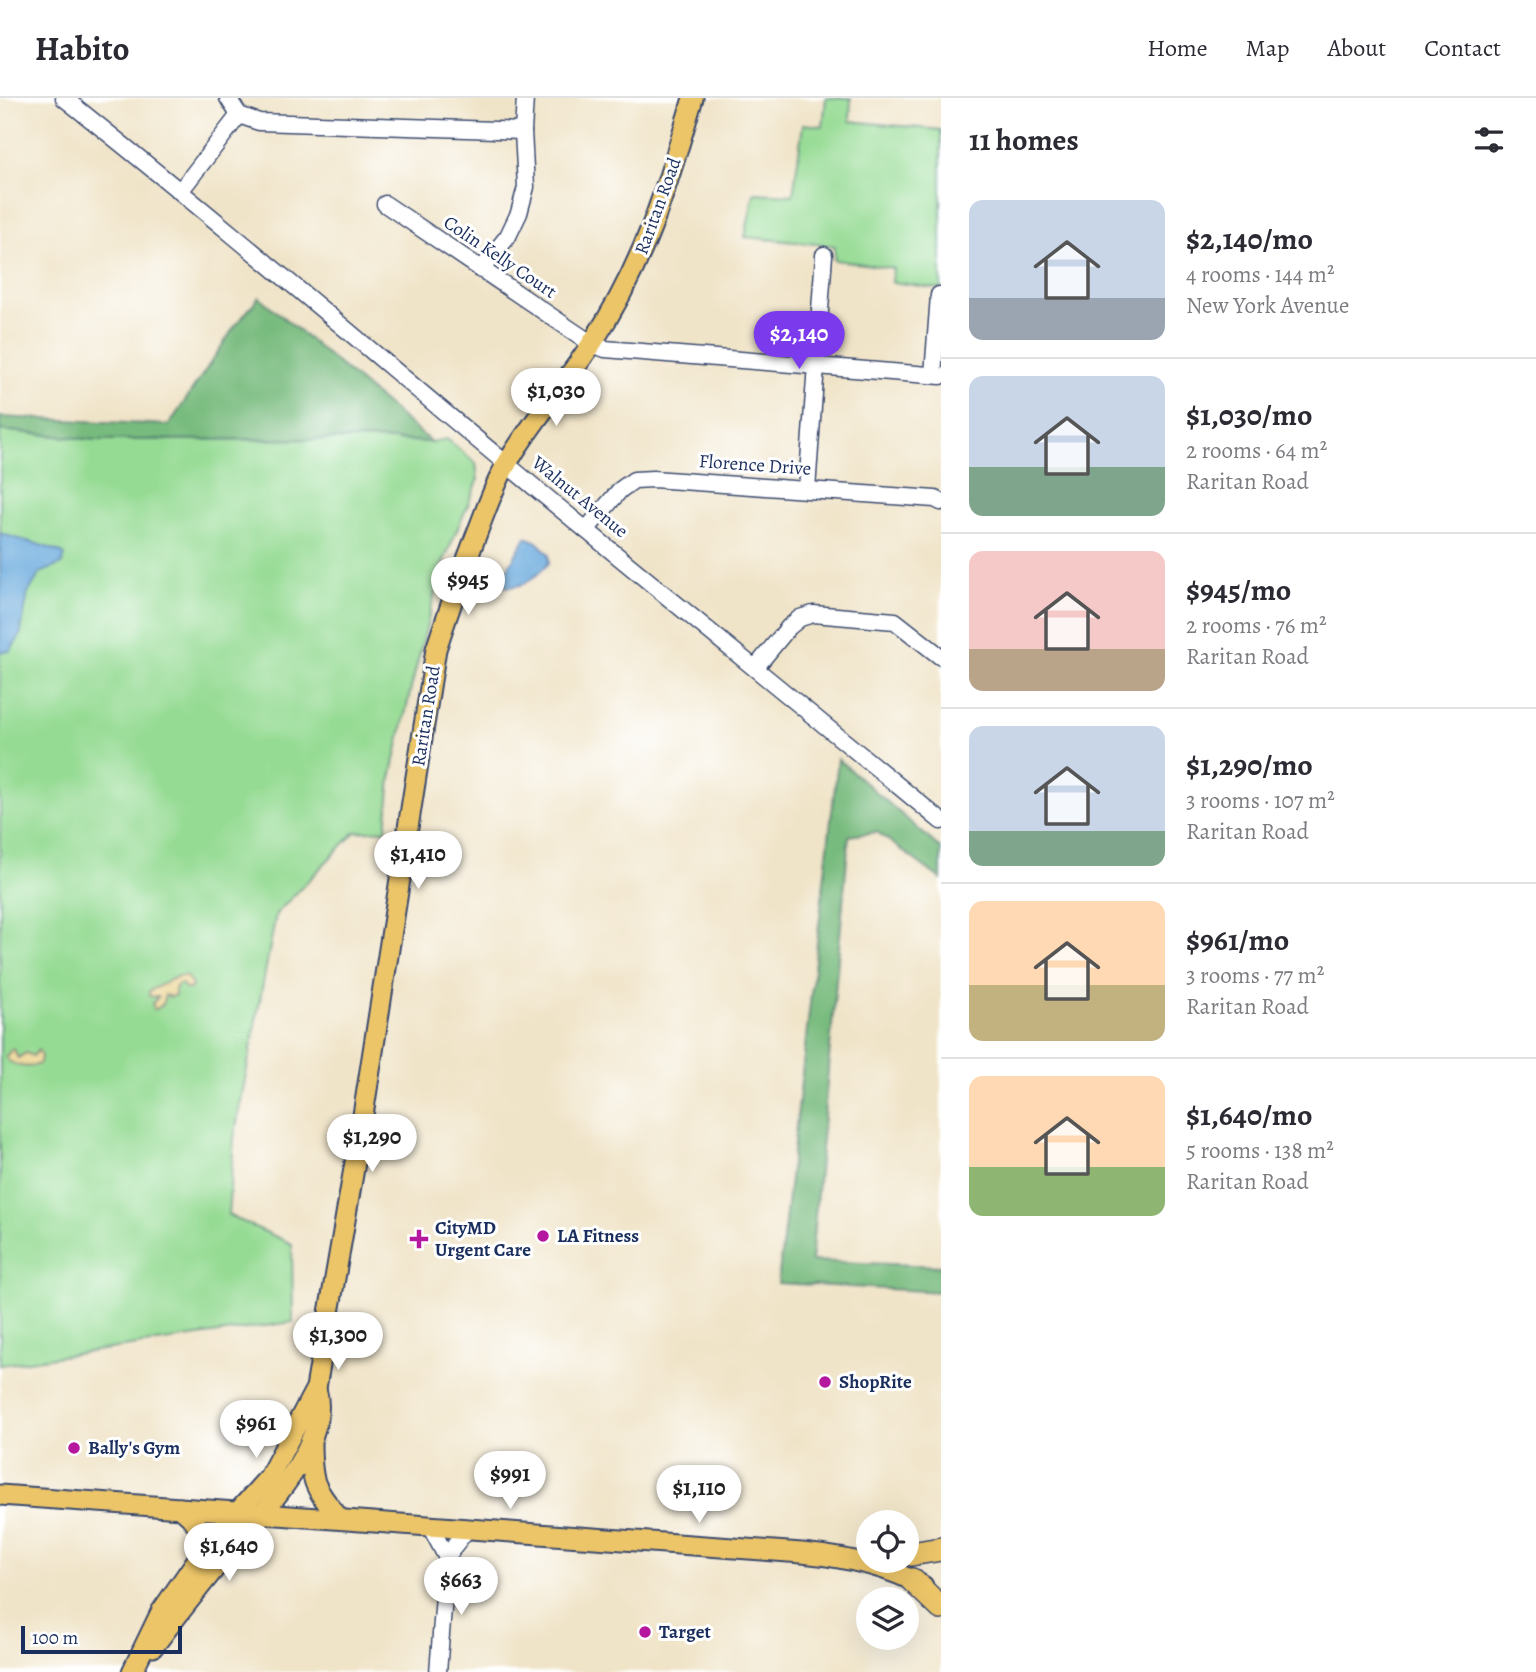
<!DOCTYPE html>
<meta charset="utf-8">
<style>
body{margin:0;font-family:Alegreya,serif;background:#f7f7f7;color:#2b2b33;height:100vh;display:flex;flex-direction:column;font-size:26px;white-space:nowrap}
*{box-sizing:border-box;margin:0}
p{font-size:23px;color:#7c7c81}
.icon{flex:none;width:38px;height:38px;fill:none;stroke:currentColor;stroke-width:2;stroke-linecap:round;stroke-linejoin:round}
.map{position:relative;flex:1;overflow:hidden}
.drawer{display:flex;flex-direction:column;background:#fff;width:595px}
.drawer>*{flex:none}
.buttons{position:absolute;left:856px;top:1412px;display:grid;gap:14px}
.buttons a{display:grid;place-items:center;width:63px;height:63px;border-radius:50%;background:#fff;box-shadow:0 7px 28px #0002;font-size:35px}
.scale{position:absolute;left:21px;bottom:18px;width:161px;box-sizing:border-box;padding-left:7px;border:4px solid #1b2f5e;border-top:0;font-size:19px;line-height:24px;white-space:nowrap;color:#1b2f5e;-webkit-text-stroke:5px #fff;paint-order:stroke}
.price{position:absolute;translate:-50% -60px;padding:0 16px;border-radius:24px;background:#fff;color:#222;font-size:23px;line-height:46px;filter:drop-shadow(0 2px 4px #0008)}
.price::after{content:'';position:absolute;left:50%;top:42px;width:21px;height:16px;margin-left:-10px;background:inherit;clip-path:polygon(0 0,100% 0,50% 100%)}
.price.on{background:#7c3aed;color:#fff}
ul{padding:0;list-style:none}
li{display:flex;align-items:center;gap:21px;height:175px;padding:0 28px}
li+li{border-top:2px solid #e1e1e2}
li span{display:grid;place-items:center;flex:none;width:196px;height:140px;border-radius:14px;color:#555}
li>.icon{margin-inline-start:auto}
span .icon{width:84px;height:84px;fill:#fffc;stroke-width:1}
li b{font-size:30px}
h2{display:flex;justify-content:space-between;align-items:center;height:84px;padding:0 28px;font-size:30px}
header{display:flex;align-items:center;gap:42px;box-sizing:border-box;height:98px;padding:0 35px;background:#fff;border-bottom:2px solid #e1e1e2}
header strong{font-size:33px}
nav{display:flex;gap:38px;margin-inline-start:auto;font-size:24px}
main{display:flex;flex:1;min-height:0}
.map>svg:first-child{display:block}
.green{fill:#96db94;stroke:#588579;stroke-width:2}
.forest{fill:#78bb7e;stroke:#4a756e;stroke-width:2}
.sand{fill:#eeda9e;stroke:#84847e;stroke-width:2}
.water{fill:#6aaadd;stroke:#426c9e;stroke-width:2}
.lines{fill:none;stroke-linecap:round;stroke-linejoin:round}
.minor-casing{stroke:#3b4a6e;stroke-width:19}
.major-casing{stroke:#3b4a6e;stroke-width:23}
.highway-casing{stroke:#3b4a6e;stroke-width:26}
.minor{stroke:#fff;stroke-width:16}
.major{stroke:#ecc569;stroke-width:19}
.highway{stroke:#ecc569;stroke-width:23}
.poi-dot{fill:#b5179e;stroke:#fff;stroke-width:2.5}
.labels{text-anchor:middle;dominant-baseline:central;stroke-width:6;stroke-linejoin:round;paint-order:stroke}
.street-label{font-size:19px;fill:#1b2f5e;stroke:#fff}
.poi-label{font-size:19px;font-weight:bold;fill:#1b2f5e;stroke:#fff;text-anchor:start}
</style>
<header>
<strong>Habito</strong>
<nav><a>Home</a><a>Map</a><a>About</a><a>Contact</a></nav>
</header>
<main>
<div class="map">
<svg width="941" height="1574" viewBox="0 0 941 1574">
<rect width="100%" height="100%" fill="#fff"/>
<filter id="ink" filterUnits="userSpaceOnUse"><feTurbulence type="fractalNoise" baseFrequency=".0143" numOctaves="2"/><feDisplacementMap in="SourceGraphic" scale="14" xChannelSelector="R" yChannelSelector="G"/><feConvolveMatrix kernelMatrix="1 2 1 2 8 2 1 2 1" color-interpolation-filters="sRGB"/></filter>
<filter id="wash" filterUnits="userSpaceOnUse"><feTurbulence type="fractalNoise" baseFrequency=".00686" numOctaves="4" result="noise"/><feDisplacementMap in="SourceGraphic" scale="28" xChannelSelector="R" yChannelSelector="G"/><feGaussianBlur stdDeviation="1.57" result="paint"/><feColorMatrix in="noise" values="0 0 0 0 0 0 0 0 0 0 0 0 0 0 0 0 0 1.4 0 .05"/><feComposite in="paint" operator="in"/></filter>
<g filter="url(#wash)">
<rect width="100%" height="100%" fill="#f0e4c8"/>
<g class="green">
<path d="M826 0H851L850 23 941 32V191L892 184 893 170 834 162 835 148 745 139 754 95 793 97 803 26 823 28Z"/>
<path d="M0 332 96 342 375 341 431 344 447 341 476 365 478 383 442 467 411 590 391 680 386 732 355 734 276 816 234 1040 228 1117 292 1146 293 1224 0 1267Z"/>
</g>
<g class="forest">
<path d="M259 199 431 344 375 341 96 342 0 332V319L169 327 235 228Z"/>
<path d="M838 661 941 751V781L877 734 849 738 811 1163 941 1168V1194L778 1185Z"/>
</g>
<g class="sand">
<path d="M178 878H186L192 887 190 891H185L182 886H178L175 891V897L170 899 165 897 162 907 155 912 152 906 158 899 149 898V893Z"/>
<path d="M13 950 18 960 26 955 33 958 38 952 41 957 40 965C30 972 12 968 5 959Z"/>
</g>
<g class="water">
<path d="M0 435C18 442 52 448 65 457L62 466 40 475 28 495 20 538 10 553 0 554Z"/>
<path d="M526 439 537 444 549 456V465C536 478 523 492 503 488L502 480Z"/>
</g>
</g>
<g filter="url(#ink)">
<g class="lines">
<g class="minor-casing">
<g id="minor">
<path d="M64 0C213 118 358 242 504 364 649 485 796 603 941 723"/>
<path d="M228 0 239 17"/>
<path d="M239 17 259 24 523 33"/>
<path d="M181 92 239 17"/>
<path d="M385 106 592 246 605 251 941 278"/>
<path d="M481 172 508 138 519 115 526 89 523 33 525 0"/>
<path d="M933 277 939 197"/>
<path d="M807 391 824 157"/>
<path d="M586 432 620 392 634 382 653 381 935 401 941 404"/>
<path d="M756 569 789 529 800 520 813 516 895 523 941 559"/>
<path d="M430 1428 447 1460"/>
<path d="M438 1574 447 1460 454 1448 468 1430"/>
</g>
</g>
<g class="major-casing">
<g id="major">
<path d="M311 1342C311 1385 313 1388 339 1420"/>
<path d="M0 1397 802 1455C843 1459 887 1467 923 1488"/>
<path d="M180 1410C195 1421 204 1433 204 1452"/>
<path d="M153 1549C175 1520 197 1492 220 1464 252 1424 334 1348 316 1291"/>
<path d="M132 1574 161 1514 204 1452 269 1379 316 1290 361 1030 436 551C449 512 462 474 477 435 486 412 494 388 506 367 531 324 565 287 592 245 644 167 667 89 693 0"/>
</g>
</g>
<g class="highway-casing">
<g id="highway">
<path d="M911 1456 941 1451"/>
<path d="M912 1482 941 1510"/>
</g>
</g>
<use href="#minor" class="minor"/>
<use href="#major" class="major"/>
<use href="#highway" class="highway"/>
</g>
</g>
<g class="poi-dot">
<circle cx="543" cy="1138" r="7"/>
<path d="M415.5 1130.5h7v7h7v7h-7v7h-7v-7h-7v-7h7z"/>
<circle cx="825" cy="1284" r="7"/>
<circle cx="74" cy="1350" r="7"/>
<circle cx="645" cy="1534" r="7"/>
</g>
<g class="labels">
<g class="street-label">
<text transform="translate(658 108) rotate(-70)">Raritan Road</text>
<text transform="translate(500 159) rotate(34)">Colin Kelly Court</text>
<text transform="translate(755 367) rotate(4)">Florence Drive</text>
<text transform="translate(580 399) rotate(39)">Walnut Avenue</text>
<text transform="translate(426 618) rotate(-81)">Raritan Road</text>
</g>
<g class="poi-label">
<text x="435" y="1130">CityMD<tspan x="435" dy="22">Urgent Care</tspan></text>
<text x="557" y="1138">LA Fitness</text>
<text x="839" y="1284">ShopRite</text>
<text x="88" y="1350">Bally's Gym</text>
<text x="659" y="1534">Target</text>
</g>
</g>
</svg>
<div class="buttons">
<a><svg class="icon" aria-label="locate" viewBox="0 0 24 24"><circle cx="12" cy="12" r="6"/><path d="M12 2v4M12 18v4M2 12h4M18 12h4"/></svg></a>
<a><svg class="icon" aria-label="layers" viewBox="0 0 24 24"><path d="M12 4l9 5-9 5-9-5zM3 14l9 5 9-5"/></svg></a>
</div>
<div class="scale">100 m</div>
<b class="price on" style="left:799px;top:273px">$2,140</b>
<b class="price" style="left:556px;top:330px">$1,030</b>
<b class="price" style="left:468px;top:519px">$945</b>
<b class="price" style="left:418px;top:793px">$1,410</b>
<b class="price" style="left:372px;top:1076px">$1,290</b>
<b class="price" style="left:338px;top:1274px">$1,300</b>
<b class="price" style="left:256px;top:1362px">$961</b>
<b class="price" style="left:510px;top:1413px">$991</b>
<b class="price" style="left:699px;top:1427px">$1,110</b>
<b class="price" style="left:229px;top:1485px">$1,640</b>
<b class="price" style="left:461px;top:1519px">$663</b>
</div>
<section class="drawer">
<h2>11 homes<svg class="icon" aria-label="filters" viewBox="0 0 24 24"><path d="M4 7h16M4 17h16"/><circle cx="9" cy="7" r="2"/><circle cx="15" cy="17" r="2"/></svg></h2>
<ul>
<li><span style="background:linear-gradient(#c9d6e8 70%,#9aa5b1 0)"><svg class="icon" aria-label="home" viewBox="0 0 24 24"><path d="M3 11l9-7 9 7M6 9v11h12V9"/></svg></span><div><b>$2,140/mo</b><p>4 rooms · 144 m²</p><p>New York Avenue</p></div></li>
<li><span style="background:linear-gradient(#c9d6e8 65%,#7fa58c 0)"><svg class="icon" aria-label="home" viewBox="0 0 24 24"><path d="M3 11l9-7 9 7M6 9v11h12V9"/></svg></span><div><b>$1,030/mo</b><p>2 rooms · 64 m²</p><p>Raritan Road</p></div></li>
<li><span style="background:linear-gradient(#f6c9c9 70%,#b9a48a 0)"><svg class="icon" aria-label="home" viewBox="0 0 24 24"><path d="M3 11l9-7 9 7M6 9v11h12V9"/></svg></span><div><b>$945/mo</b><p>2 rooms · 76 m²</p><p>Raritan Road</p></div></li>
<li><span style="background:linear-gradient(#c9d6e8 75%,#7fa58c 0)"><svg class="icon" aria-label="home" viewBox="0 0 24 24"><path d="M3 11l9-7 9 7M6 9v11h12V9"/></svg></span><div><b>$1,290/mo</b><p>3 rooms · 107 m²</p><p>Raritan Road</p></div></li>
<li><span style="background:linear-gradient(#ffd9b3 60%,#c2b280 0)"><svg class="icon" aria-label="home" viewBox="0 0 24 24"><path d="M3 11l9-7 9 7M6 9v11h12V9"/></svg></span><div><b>$961/mo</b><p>3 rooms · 77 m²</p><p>Raritan Road</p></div></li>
<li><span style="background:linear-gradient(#ffd9b3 65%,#8fb573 0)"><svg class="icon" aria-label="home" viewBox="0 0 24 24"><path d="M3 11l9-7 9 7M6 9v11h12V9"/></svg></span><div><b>$1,640/mo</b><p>5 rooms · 138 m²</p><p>Raritan Road</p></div></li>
</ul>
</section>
</main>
